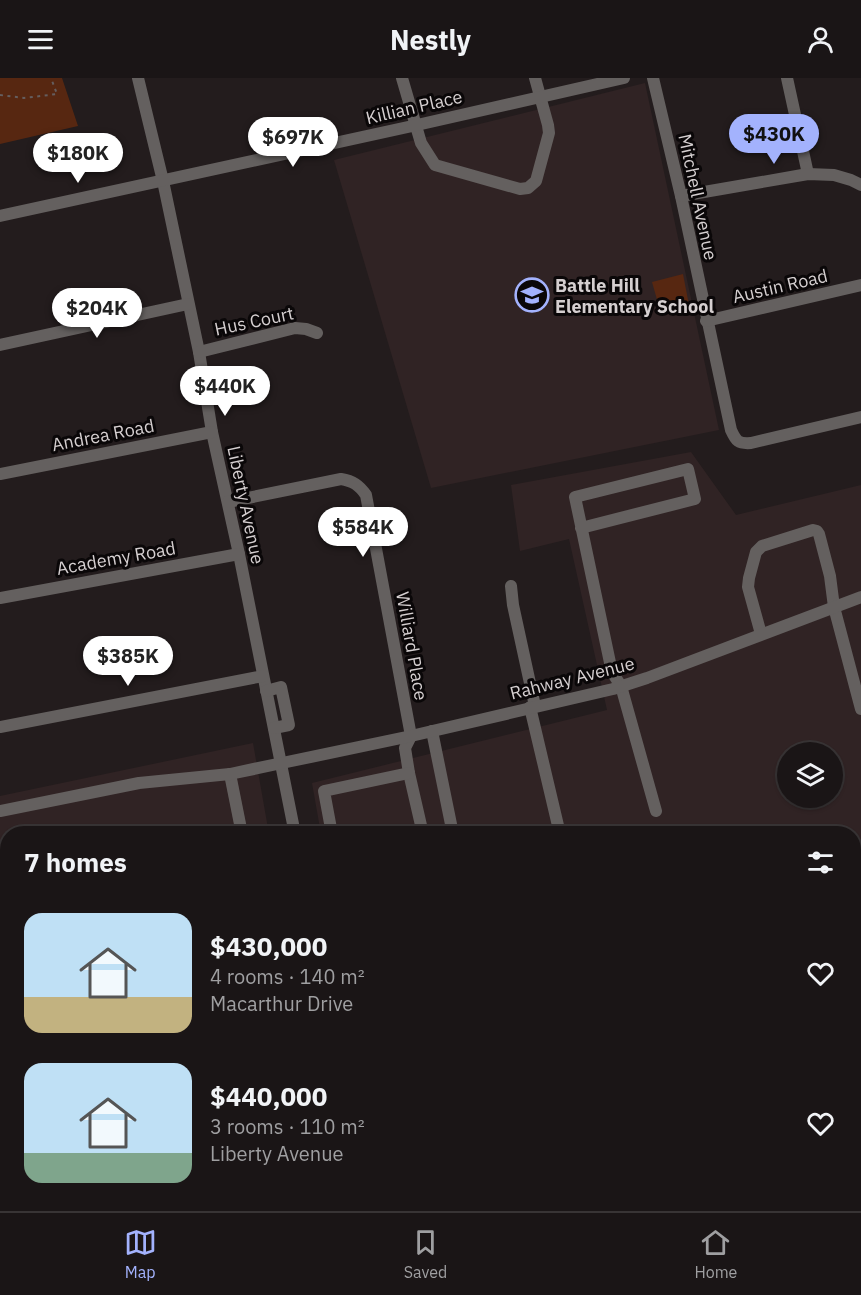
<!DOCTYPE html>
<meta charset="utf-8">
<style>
body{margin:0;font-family:"IBM Plex Sans",sans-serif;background:#272223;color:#f1f3f6;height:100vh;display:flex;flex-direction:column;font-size:22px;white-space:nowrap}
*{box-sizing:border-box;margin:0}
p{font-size:20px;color:#9f9fa1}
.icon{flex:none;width:33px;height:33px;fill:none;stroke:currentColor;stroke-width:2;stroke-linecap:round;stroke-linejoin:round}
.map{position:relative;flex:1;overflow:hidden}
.drawer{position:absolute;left:0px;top:748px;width:861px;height:386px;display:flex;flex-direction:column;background:#1a1516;border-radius:24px 24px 0 0;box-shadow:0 2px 4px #0004,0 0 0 2px #383435}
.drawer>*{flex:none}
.fabs{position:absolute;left:777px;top:664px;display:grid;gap:12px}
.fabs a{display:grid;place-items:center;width:66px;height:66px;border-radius:50%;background:#1a1516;box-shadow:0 2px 4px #0004,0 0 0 2px #383435;font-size:30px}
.price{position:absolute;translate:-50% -51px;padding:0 14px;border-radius:21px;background:#fff;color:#222;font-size:20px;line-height:39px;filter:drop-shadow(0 2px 3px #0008)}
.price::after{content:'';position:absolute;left:50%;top:36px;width:18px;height:14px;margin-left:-9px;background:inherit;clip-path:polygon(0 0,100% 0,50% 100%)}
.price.current{background:#a3b2fd;color:#111}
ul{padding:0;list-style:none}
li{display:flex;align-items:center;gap:18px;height:150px;padding:0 24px}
li span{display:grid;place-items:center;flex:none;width:168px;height:120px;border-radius:18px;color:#555}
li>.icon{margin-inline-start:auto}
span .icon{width:72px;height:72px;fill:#fffc;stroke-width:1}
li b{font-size:26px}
h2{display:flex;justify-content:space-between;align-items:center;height:72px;padding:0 24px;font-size:26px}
header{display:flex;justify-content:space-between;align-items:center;height:78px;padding:0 24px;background:#1a1516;font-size:27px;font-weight:700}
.dock{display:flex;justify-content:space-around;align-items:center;height:84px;border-top:2px solid #383435;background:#1a1516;font-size:16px;color:#9f9fa1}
.dock a{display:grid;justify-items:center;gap:3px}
.dock .current{color:#a3b2fd}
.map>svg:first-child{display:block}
.built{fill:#302324;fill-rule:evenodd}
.green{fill:#572711}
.forest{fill:#682e11}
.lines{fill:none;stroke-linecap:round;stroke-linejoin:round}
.path{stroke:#655e5f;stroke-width:2;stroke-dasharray:3 4.5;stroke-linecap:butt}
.minor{stroke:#64605f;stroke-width:12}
.labels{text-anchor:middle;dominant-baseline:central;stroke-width:6;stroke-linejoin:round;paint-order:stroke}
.street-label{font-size:18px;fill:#d5cfd0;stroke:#0a0708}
.poi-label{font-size:18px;font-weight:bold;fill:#d5cfd0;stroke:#0a0708;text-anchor:start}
</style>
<header><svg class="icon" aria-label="menu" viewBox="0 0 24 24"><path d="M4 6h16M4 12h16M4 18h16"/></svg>Nestly<svg class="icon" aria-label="person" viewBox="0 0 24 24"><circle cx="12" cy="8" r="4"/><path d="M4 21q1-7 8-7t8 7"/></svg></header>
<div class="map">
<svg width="861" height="1133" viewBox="0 0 861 1133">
<rect width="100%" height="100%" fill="#231c1d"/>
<g class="built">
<path d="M645 5 719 352 431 410 334 82Z"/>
<path d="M691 374 736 437 861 407V1096L854 1095V756H321L312 705 607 632 569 461 520 473 511 407ZM788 675H832V720H788Z"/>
<path d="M253 665 269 756H8V958L0 960V718Z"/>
<path d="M7 1004 8 1126H721L779 1133H0V1007Z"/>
</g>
<g class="green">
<path d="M0 0H62L78 48 0 66Z"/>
<path d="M683 196 689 227 660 232 652 204Z"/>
</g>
<path class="forest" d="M7 958V1004L0 1007V960Z"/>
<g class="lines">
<path class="path" d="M0 17 24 20 57 16 51 0"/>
<g class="minor">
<path d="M138 0 163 103 199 274 212 354 239 476 295 756"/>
<path d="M402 0 421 65 435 87 520 111 528 110 536 103 549 55 548 47 535 0"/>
<path d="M653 0 681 118 731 352C736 363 738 366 751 365L861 339"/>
<path d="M787 0 808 96"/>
<path d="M681 118 808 96 834 97 851 102 861 107"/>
<path d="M0 138 417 47 624 0"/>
<path d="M706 243 861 207"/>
<path d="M0 267 188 226"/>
<path d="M199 274 295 250 306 251 317 255"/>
<path d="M0 396 212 354"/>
<path d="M228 424 341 401C353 403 359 407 366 417L411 658 405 670 409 695 423 756"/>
<path d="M581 450 695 421 688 391 575 419 612 594 621 608 656 733"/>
<path d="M511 508 513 527 535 628"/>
<path d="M0 520 239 476"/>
<path d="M761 556 748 509 749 500 756 474 762 468 813 452 817 453 819 456 830 498 834 529 861 631"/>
<path d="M266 613 281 609 289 647 274 650"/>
<path d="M530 629 560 756"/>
<path d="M0 649 263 598"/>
<path d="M432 653 453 756"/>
<path d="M230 696 242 756"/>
<path d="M0 733 139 705 230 696 282 685 411 658 613 611 647 600 861 519"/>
<path d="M332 756 324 713 409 695"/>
<path d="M0 937 8 935"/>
<path d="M0 968 8 966"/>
<path d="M0 1025 8 1023"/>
<path d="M854 1116 861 1117"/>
<path d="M322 1126 328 1133"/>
<path d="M412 1126V1133"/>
<path d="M508 1126 511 1133"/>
<path d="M593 1126V1133"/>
<path d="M629 1126V1133"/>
<path d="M688 1126C702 1131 715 1132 728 1126"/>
<path d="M344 1133 345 1126"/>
<path d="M834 1133 836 1126"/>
</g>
</g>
<defs>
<g id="school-ring" transform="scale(1.725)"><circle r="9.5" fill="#0a0708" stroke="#a3b2fd" stroke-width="1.5"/><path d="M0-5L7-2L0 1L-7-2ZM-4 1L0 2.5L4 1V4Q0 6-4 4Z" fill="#a3b2fd"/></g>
</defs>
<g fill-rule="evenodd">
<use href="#school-ring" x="532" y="217"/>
</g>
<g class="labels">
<g class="street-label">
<text transform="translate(414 29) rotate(-13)">Killian Place</text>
<text transform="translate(698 119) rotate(78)">Mitchell Avenue</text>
<text transform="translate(780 208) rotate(-13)">Austin Road</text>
<text transform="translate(254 243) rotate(-12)">Hus Court</text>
<text transform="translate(103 357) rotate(-11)">Andrea Road</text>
<text transform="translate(246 427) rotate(78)">Liberty Avenue</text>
<text transform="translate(116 480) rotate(-10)">Academy Road</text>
<text transform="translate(412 568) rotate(80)">Williard Place</text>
<text transform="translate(572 600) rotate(-14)">Rahway Avenue</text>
</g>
<g class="poi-label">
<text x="555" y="207">Battle Hill<tspan x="555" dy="21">Elementary School</tspan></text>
</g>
</g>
</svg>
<div class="fabs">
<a><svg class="icon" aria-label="layers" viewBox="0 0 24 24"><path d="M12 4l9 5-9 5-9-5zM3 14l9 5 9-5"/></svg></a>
</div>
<b class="price current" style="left:774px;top:87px">$430K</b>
<b class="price" style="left:293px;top:90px">$697K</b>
<b class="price" style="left:78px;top:106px">$180K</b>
<b class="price" style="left:97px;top:261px">$204K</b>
<b class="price" style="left:225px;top:339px">$440K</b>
<b class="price" style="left:363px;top:480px">$584K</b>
<b class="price" style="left:128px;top:609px">$385K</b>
<section class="drawer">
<h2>7 homes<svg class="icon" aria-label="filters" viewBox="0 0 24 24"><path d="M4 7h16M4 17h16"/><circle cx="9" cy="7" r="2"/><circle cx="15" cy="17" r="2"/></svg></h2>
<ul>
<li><span style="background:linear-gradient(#bfe0f5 70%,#c2b280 0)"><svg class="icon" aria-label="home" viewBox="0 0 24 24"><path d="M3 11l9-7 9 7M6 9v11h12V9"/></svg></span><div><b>$430,000</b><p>4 rooms · 140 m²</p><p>Macarthur Drive</p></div><svg class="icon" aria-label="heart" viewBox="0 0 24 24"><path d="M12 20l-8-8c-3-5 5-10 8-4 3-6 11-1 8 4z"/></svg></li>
<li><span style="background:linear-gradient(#bfe0f5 75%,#7fa58c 0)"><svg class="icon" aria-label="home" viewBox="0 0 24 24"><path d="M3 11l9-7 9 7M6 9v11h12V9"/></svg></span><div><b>$440,000</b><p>3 rooms · 110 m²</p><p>Liberty Avenue</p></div><svg class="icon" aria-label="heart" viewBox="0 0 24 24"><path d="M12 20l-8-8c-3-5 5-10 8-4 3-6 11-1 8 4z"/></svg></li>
</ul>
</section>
</div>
<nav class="dock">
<a class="current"><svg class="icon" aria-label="map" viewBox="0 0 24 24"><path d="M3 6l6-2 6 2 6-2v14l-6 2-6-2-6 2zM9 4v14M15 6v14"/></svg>Map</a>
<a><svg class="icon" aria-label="saved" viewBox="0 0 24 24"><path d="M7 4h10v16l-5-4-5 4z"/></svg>Saved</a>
<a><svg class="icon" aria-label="home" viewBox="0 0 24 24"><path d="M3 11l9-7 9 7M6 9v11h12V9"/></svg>Home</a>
</nav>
